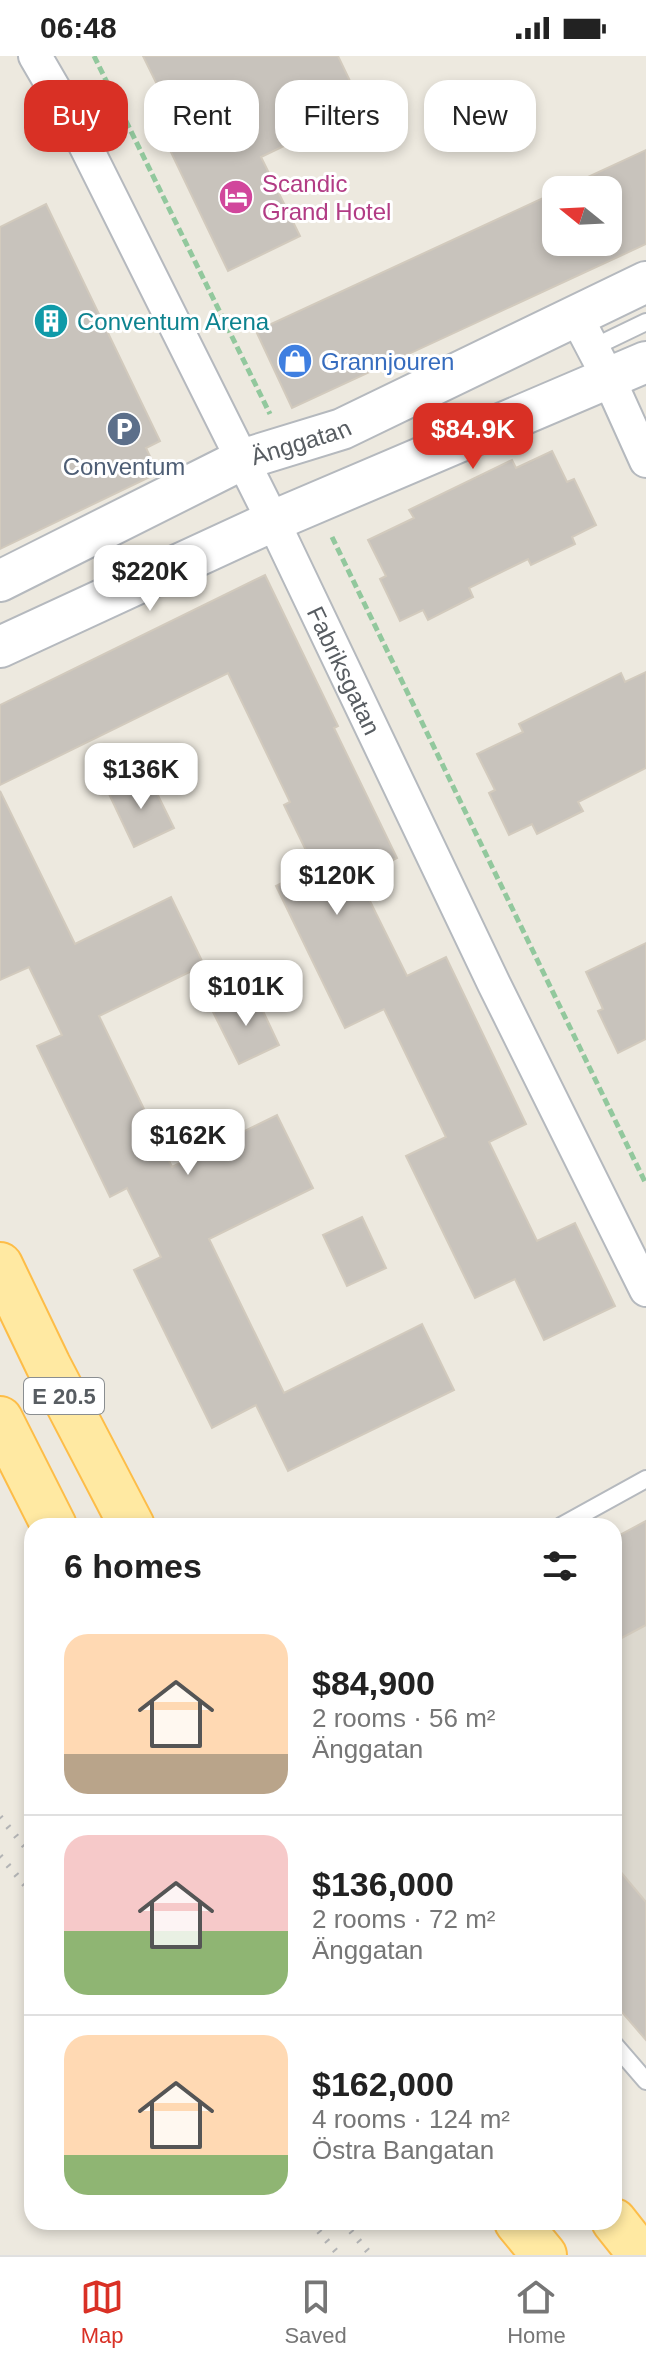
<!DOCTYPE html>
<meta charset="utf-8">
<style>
body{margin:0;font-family:Helvetica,sans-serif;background:#f2f2f2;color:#222;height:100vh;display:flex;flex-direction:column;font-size:30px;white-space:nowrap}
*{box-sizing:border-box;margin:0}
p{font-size:26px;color:#767676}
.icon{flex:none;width:44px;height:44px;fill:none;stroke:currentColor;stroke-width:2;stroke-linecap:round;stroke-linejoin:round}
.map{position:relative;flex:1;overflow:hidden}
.panel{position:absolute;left:24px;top:1462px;width:598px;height:712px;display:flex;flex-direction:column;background:#fff;border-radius:24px;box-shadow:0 4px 12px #0003}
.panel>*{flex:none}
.hud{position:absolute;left:24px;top:24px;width:598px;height:72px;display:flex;gap:16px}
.needle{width:52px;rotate:288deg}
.fabs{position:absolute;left:542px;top:120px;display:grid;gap:16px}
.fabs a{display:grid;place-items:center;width:80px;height:80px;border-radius:16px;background:#fff;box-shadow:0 4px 12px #0003;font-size:40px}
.price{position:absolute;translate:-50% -68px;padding:0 18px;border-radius:16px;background:#fff;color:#222;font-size:26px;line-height:52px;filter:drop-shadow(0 2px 4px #0008)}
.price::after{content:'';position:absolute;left:50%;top:48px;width:24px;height:18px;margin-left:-12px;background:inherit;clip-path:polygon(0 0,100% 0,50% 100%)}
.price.on{background:#d93025;color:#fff}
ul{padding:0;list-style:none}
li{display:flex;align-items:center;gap:24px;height:200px;padding:0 40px}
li+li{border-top:2px solid #e0e0e0}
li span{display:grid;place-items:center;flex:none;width:224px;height:160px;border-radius:24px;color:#555}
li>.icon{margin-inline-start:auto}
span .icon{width:96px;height:96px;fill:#fffc;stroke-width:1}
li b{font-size:34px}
h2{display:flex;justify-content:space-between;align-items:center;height:96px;padding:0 40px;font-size:34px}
.tag{padding:0 28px;border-radius:24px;background:#fff;box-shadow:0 4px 12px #0003;font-size:28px;line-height:72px}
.tag.on{background:#d93025;color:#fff}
.status{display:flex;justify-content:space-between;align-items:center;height:56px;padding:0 40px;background:#fff;direction:ltr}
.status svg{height:22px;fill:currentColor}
.dock{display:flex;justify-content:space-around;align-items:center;height:112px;border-top:2px solid #e0e0e0;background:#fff;font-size:22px;color:#767676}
.dock a{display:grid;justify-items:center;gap:4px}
.dock .on{color:#d93025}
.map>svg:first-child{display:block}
.education{fill:#dcd8ce}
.building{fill:#c8c3bc;stroke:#d2cabd;stroke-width:2}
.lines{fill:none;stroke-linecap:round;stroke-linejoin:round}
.service-casing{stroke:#b5b9be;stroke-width:20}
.minor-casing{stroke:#b5b9be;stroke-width:36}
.tertiary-casing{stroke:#b5b9be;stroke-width:44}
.primary-casing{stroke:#fdbd48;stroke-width:48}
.path{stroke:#92c89d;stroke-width:5;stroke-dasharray:8 4;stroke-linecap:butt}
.service{stroke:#fff;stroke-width:16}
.minor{stroke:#fff;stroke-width:32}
.tertiary{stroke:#fff;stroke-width:40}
.primary{stroke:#ffe9a2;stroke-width:44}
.rail{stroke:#b3b4b5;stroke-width:6;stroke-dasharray:2 10;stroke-linecap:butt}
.labels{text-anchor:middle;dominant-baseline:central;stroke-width:6;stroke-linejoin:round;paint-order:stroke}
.shield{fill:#fff;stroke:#8a8e91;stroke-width:2}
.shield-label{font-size:22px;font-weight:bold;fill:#585d62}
.hotel-label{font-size:24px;fill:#b23c85;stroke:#fff;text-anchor:start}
.culture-label{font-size:24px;fill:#0d838f;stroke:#fff;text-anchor:start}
.shop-label{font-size:24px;fill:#366cbe;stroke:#fff;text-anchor:start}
.street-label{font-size:24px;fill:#585d62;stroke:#fff}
.service-label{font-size:24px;fill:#4e5e75;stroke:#fff}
</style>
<div class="status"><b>06:48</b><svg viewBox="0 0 49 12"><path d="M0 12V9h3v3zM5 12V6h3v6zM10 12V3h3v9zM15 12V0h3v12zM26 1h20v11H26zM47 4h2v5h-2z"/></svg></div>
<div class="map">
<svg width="646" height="2199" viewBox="0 0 646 2199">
<rect width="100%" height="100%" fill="#ede9df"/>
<path class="education" d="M646 1465V1984L614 1947V1482Z"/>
<g class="building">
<path d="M143 0H338L363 52 261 101 300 180 228 215 156 65 171 57Z"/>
<path d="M646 94V188L292 352 256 275 556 136V186H608V134H560Z"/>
<path d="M46 148 160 385 146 392 158 417 0 493V171Z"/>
<path d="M552 395 567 426 574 423 596 469 572 481 575 488 531 509 528 503 469 532 473 541 428 564 423 554 400 565 380 523 386 520 368 484 414 462 409 454 512 404 516 412Z"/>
<path d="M265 519 338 670 334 672 397 802 358 821 407 920 446 901 526 1068 489 1086 537 1185 575 1167 615 1250 544 1284 515 1223 475 1242 406 1100 446 1081 384 953 345 972 276 830 314 811 284 749 290 746 228 617 0 729V649Z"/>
<path d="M646 616V712L578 746 583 755 537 778 532 768 509 779 489 737 495 734 477 698 523 676 519 668 621 617 625 626Z"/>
<path d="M148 719 174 772 134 791 109 738Z"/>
<path d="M0 735 75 888 171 841 204 909 99 960 172 1111 277 1059 313 1132 209 1183 284 1337 422 1268 454 1334 288 1415 256 1349 212 1372 134 1214 161 1201 127 1132 110 1141 37 990 62 979 29 911 0 924Z"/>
<path d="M646 887V983L618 997 598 955 603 953 586 916Z"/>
<path d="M254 936 279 989 239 1008 213 956Z"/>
<path d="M362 1161 386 1212 347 1230 323 1179Z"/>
<path d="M646 1465V1569L614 1586V1482Z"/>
<path d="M614 1808 646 1846V1984L614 1947Z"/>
</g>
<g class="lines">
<g class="service-casing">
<g id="service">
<path d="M592 292 646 266"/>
<path d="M561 1470 646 1423"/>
<path d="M614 1988 646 2025"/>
</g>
</g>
<g class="minor-casing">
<g id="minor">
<path id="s1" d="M35 0 74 67 273 465 494 928 646 1234"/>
<path d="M577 262 609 323 646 405"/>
</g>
</g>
<g class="tertiary-casing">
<g id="tertiary">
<path id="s2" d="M0 525 241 404 342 373 646 226"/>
<path d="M0 591 273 465 646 306"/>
</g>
</g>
<g class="primary-casing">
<g id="primary">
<path d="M0 1209 48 1309 132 1470"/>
<path d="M0 1363 54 1470"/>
<path d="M614 2165 641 2199"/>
<path d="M517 2166 544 2199"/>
</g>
</g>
<g class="path">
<path d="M94 0 270 358"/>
<path d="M332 481 646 1128"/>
</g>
<use href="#service" class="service"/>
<use href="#minor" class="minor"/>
<use href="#tertiary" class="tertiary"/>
<use href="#primary" class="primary"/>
<g class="rail">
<path d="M0 1761 32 1799"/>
<path d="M0 1800 32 1837"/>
<path d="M311 2166 339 2199"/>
<path d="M343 2166 371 2199"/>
</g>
</g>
<defs>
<g id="hotel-disc" transform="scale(1.8)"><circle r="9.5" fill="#d1479c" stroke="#fff"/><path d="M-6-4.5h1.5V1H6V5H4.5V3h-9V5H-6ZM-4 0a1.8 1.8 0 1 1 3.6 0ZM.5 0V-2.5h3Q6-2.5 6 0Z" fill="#fff"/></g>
<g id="building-disc" transform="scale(1.8)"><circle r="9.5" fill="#0f9aa8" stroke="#fff"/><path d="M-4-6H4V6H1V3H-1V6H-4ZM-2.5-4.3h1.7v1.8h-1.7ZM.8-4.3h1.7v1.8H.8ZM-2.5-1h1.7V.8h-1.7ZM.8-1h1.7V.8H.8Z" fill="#fff"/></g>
<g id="shop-disc" transform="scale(1.8)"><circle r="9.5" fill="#3f7fe0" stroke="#fff"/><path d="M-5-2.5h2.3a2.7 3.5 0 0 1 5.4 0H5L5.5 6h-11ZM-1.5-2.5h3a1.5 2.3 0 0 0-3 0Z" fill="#fff"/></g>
<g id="parking-disc" transform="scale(1.8)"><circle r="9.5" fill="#5c6f8a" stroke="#fff"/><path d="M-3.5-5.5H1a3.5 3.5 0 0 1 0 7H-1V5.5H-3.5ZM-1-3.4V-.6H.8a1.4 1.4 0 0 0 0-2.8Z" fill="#fff"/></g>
</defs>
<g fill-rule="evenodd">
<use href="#hotel-disc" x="236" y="141"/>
<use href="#building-disc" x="51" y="265"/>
<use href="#shop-disc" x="295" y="305"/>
<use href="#parking-disc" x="124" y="373"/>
</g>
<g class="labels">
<rect class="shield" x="24" y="1322" width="80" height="36" rx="6"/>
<g class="shield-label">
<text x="64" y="1340">E 20.5</text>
</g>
<g class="hotel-label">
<text x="262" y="127">Scandic<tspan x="262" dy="28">Grand Hotel</tspan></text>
</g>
<g class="culture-label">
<text x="77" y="265">Conventum Arena</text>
</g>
<g class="shop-label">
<text x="321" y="305">Grannjouren</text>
</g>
<g class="street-label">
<text stroke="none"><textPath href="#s2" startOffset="332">Änggatan</textPath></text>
<text stroke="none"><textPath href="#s1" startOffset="688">Fabriksgatan</textPath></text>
</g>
<g class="service-label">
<text x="124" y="410">Conventum</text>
</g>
</g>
</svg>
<div class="fabs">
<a><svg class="needle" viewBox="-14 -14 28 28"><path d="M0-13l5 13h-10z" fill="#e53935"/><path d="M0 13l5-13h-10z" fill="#767676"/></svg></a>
</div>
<b class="price on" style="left:473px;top:415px">$84.9K</b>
<b class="price" style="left:150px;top:557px">$220K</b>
<b class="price" style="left:141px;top:755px">$136K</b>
<b class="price" style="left:337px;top:861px">$120K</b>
<b class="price" style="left:246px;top:972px">$101K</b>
<b class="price" style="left:188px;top:1121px">$162K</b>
<div class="hud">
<a class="tag on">Buy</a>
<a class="tag">Rent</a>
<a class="tag">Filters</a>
<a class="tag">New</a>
</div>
<section class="panel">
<h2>6 homes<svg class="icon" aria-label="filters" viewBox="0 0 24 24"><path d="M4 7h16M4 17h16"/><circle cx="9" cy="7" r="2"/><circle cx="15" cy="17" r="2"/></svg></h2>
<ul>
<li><span style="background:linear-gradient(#ffd9b3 75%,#b9a48a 0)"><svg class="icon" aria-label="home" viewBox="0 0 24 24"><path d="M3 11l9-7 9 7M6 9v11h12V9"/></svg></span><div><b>$84,900</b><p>2 rooms · 56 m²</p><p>Änggatan</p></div></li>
<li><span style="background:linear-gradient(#f6c9c9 60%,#8fb573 0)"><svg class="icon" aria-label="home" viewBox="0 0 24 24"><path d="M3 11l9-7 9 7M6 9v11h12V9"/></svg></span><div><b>$136,000</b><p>2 rooms · 72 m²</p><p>Änggatan</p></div></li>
<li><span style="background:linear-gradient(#ffd9b3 75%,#8fb573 0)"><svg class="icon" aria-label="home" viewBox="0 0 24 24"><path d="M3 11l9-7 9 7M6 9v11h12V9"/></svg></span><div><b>$162,000</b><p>4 rooms · 124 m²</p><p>Östra Bangatan</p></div></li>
</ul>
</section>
</div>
<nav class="dock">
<a class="on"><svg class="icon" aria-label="map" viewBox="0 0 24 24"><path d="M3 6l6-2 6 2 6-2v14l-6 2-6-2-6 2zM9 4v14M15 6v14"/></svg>Map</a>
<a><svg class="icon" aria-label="saved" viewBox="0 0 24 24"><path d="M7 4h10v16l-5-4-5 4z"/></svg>Saved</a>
<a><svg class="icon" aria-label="home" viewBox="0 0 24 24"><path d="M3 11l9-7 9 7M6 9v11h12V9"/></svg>Home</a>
</nav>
